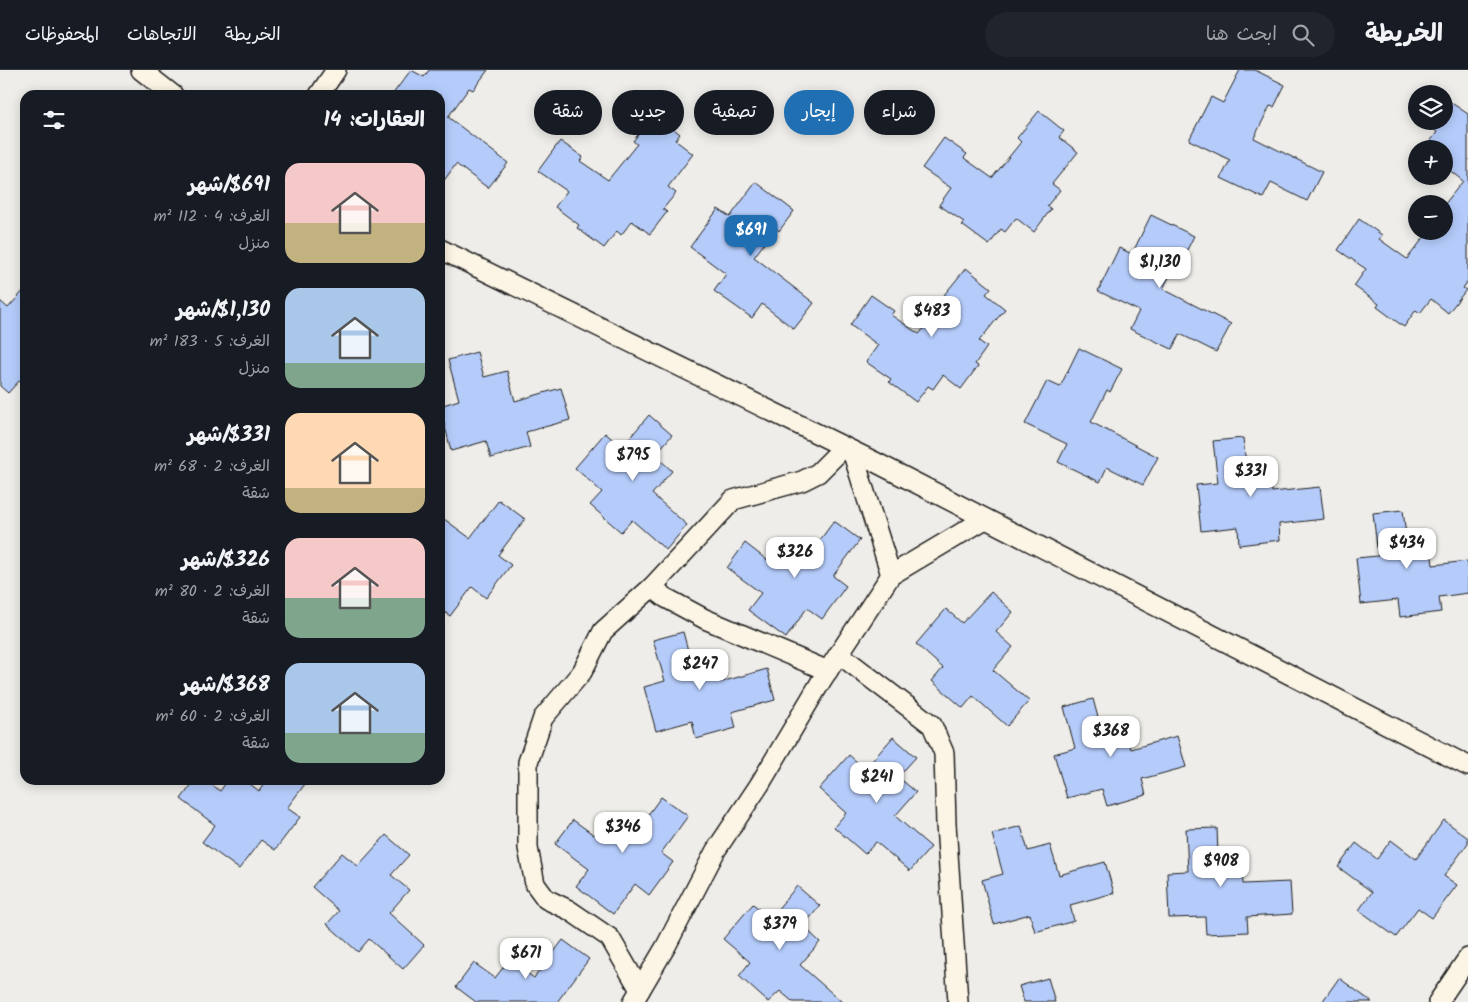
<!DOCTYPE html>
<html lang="ar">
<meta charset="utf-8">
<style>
body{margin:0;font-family:Kalam,"Playpen Sans Arabic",sans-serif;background:#20242c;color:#f1f3f6;direction:rtl;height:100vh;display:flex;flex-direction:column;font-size:19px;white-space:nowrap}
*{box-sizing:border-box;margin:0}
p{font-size:16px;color:#9ea1a6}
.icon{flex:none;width:28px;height:28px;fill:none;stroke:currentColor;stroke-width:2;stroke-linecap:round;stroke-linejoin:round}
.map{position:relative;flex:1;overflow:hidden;direction:ltr}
.sheet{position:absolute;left:20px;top:20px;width:425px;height:695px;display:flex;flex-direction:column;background:#171b24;border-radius:15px;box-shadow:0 2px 12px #0003;direction:rtl}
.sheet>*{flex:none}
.hud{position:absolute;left:460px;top:20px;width:475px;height:45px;direction:rtl;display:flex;gap:10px}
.fabs{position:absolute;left:1408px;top:15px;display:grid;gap:10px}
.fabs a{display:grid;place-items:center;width:45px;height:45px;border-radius:50%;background:#171b24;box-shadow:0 2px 12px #0003;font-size:25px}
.price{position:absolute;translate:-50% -42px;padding:0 11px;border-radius:10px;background:#fff;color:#222;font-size:16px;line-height:32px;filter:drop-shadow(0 1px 2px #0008)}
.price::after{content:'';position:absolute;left:50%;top:30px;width:15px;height:11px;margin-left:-8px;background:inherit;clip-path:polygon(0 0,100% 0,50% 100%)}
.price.on{background:#1f6fb2;color:#fff}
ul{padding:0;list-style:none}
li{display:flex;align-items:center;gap:15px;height:125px;padding:0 20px}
li span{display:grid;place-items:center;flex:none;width:140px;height:100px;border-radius:15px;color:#555}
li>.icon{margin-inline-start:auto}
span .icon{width:60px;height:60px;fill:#fffc;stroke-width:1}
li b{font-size:21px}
h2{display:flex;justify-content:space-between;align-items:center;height:60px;padding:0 20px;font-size:21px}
.chip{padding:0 18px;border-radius:22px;background:#171b24;box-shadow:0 2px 12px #0003;font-size:18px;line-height:45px}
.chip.on{background:#1f6fb2;color:#fff}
header{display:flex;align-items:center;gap:30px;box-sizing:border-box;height:70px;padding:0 25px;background:#171b24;border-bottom:1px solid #363941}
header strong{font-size:24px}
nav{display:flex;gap:28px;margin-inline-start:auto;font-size:18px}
.search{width:350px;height:45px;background:#20242c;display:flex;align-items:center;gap:12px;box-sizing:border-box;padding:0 18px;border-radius:28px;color:#9ea1a6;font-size:19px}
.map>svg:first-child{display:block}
.building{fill:#b5ccfb;stroke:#1c1c1c}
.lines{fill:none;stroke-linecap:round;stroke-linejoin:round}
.street-casing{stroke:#1c1c1c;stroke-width:22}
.street{stroke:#fcf5e5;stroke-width:19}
</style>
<header>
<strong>الخريطة</strong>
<div class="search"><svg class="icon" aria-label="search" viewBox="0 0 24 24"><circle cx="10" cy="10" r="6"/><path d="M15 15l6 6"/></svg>ابحث هنا</div>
<nav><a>الخريطة</a><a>الاتجاهات</a><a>المحفوظات</a></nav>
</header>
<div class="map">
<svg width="1468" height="932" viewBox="0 0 1468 932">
<rect width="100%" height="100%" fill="#eeede9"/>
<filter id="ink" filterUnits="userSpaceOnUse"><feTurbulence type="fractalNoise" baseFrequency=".02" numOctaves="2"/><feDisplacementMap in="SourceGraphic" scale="10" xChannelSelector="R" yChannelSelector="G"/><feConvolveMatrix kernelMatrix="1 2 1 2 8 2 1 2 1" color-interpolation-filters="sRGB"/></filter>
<g filter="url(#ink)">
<g class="building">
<path d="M411 0 424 7 429 0H488L473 20 469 18 448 47 508 93 488 118 456 94 440 116V25H392Z"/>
<path d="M1240 0H1255L1285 15 1274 37 1270 36 1254 68 1322 102 1307 131 1271 113 1263 128 1221 108 1230 90 1189 70 1211 27 1223 33Z"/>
<path d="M1444 28 1468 44V211L1463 218 1466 220 1448 243 1431 229 1420 243 1416 240 1404 257 1377 237 1379 234 1354 216 1366 199 1338 180 1359 149 1382 165 1379 169 1407 189 1429 161H1444V135L1463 111 1448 99 1450 96 1444 92V79H1425L1437 62 1422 51H1444Z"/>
<path d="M1039 41 1064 61 1059 67 1078 82 1052 114 1060 120 1047 136 1051 139 1034 162 1016 148 1005 162 1001 159 989 175 962 155 964 152 939 135 951 118 922 98 944 68 967 84 964 88 992 108 1021 72 1017 68Z"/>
<path d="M655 44 680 64 675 70 693 84 668 117 676 123 663 139 667 142 650 164 632 151 621 165 617 161 604 178 577 158 579 155 555 137 567 121 538 101 560 71 583 87 580 91 608 110 637 74 633 71Z"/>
<path d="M756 112 794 141 779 161 776 158 754 187 814 233 794 259 762 234 752 248 714 221 726 204 690 177 718 139 730 147Z"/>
<path d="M1151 145 1194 166 1183 188 1179 187 1163 219 1231 254 1216 282 1180 264 1172 279 1130 259 1139 241 1098 221 1119 178 1132 184Z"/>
<path d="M966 198 991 218 986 224 1005 239 979 271 987 277 975 294 978 296 961 319 943 305 933 319 928 316 916 332 889 312 891 309 866 292 878 275 850 255 871 225 894 241 891 245 919 264 948 229 944 225Z"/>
<path d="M25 219V317L19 311 8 323 0 316V231L8 238Z"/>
<path d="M1079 278 1122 299 1110 322 1107 320 1091 352 1158 387 1143 415 1107 397 1100 412 1058 392 1067 374 1025 354 1047 311 1060 317Z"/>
<path d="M477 282 484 307 507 301 515 331 561 318 570 350 526 362 530 377 491 388 486 371 451 381 440 336 459 330 448 290Z"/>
<path d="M649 345 672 365 655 385 672 401 652 424 687 455 666 480 632 450 621 462 590 435 602 422 575 398 605 363 622 377Z"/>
<path d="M1243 368 1246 394 1269 392 1272 422 1320 417 1324 449 1279 454 1280 470 1239 475 1238 457 1201 461 1196 415 1218 413 1213 371Z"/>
<path d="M499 430 525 449 498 485 511 495 486 528 472 517 450 546 440 539V446L470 468Z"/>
<path d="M1403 440 1406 466 1429 464 1433 495 1468 491V523L1439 527 1441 542 1400 547 1398 530 1361 534 1356 488 1378 486 1373 443Z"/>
<path d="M834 451 860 470 833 506 846 516 822 549 807 538 786 568 748 540 761 523 727 498 745 473 767 490 781 471 806 489Z"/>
<path d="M991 522 1013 542 996 562 1013 577 993 600 1029 631 1007 656 973 626 963 638 932 611 943 598 916 574 946 539 962 553Z"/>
<path d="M683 562 690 588 712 582 721 612 767 599 775 630 732 642 736 658 696 669 692 651 656 661 644 617 665 611 653 570Z"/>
<path d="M1093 629 1100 655 1122 649 1131 679 1177 666 1186 697 1142 709 1146 725 1107 736 1102 719 1067 728 1054 684 1075 678 1064 637Z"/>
<path d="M893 667 916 687 898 707 916 722 895 746 931 777 910 801 876 772 865 784 834 757 846 743 819 719 849 685 865 699Z"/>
<path d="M195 710H206L220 721 228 710H245L259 721 267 710H308L287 738 300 747 275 780 261 770 239 799 202 772 215 755 181 729Z"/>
<path d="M661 727 688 746 661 783 673 792 649 825 635 814 613 844 576 816 589 799 555 774 573 750 594 765 608 747 633 765Z"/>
<path d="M1444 750 1468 768V773L1444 806 1457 815 1432 848 1418 838 1396 867 1359 840 1372 822 1338 797 1356 773 1377 789 1391 770 1416 789Z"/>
<path d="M1021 756 1028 781 1050 775 1059 805 1105 792 1114 823 1070 835 1074 851 1035 862 1030 844 994 854 982 810 1003 804 992 764Z"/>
<path d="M1217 758 1218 784 1241 783 1243 814 1290 812 1292 844 1247 847 1248 862 1206 864 1205 847 1169 848 1167 802 1188 801 1186 759Z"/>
<path d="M386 765 409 785 391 805 409 820 389 843 424 875 403 899 369 869 358 882 327 854 339 841 312 817 342 783 358 796Z"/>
<path d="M797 816 820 836 803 856 820 872 800 895 842 932H793L780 921 768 932 739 906 750 892 723 869 753 834 770 848Z"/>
<path d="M563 870 589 889 557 932H476L456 917 474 893 495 908 509 890 534 908Z"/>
<path d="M1048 908 1055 932H1024L1019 916Z"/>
<path d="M1339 908 1372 932H1322Z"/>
</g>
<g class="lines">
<g class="street-casing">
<g id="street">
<path d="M141 0 173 25"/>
<path d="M319 25 336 0"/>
<path d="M440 179 875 392 1468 696"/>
<path d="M852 381 891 505"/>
<path d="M839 584 932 655 944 683 946 754 958 932"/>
<path d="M828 601 705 549 666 528 652 517 733 430 802 411 818 403 844 377"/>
<path d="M640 920 610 868 569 840 546 829 535 814 528 778V692L543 648 582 602 603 561 652 517"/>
<path d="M633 932 666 876 716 780 760 714 823 608 891 505 985 449"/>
<path d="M1438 932 1468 888"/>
</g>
</g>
<use href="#street" class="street"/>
</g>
</g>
</svg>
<div class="fabs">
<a><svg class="icon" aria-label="layers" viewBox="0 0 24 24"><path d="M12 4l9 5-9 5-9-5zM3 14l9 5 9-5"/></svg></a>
<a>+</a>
<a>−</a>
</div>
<b class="price on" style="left:751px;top:187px">$691</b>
<b class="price" style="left:1160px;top:219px">$1,130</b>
<b class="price" style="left:932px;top:268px">$483</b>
<b class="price" style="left:633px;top:412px">$795</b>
<b class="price" style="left:1251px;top:428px">$331</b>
<b class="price" style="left:1407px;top:500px">$434</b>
<b class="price" style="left:795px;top:509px">$326</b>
<b class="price" style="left:700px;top:621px">$247</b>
<b class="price" style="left:1111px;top:688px">$368</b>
<b class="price" style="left:877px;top:734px">$241</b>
<b class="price" style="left:623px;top:784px">$346</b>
<b class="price" style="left:1221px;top:818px">$908</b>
<b class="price" style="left:780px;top:881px">$379</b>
<b class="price" style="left:526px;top:910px">$671</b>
<div class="hud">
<a class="chip">شراء</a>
<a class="chip on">إيجار</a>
<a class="chip">تصفية</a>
<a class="chip">جديد</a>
<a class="chip">شقة</a>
</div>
<section class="sheet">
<h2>العقارات: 14<svg class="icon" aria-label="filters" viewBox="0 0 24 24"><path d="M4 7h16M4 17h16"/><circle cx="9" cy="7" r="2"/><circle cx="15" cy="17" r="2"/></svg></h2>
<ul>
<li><span style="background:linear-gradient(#f6c9c9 60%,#c2b280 0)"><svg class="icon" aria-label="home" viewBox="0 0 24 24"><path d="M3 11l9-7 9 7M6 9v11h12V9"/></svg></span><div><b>$691/شهر</b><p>الغرف: 4 · 112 m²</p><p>منزل</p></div></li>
<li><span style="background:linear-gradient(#a9c7e8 75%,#7fa58c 0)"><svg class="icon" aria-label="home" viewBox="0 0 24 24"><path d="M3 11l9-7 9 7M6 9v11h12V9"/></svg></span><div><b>$1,130/شهر</b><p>الغرف: 5 · 183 m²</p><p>منزل</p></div></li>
<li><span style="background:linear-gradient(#ffd9b3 75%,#c2b280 0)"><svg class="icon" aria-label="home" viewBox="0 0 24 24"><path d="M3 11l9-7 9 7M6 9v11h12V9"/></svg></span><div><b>$331/شهر</b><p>الغرف: 2 · 68 m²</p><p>شقة</p></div></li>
<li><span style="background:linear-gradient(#f6c9c9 60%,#7fa58c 0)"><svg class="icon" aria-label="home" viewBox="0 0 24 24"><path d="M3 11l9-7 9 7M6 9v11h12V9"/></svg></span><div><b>$326/شهر</b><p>الغرف: 2 · 80 m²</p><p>شقة</p></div></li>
<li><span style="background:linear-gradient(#a9c7e8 70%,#7fa58c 0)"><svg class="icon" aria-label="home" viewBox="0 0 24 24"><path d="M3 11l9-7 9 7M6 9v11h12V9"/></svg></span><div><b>$368/شهر</b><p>الغرف: 2 · 60 m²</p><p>شقة</p></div></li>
</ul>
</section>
</div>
